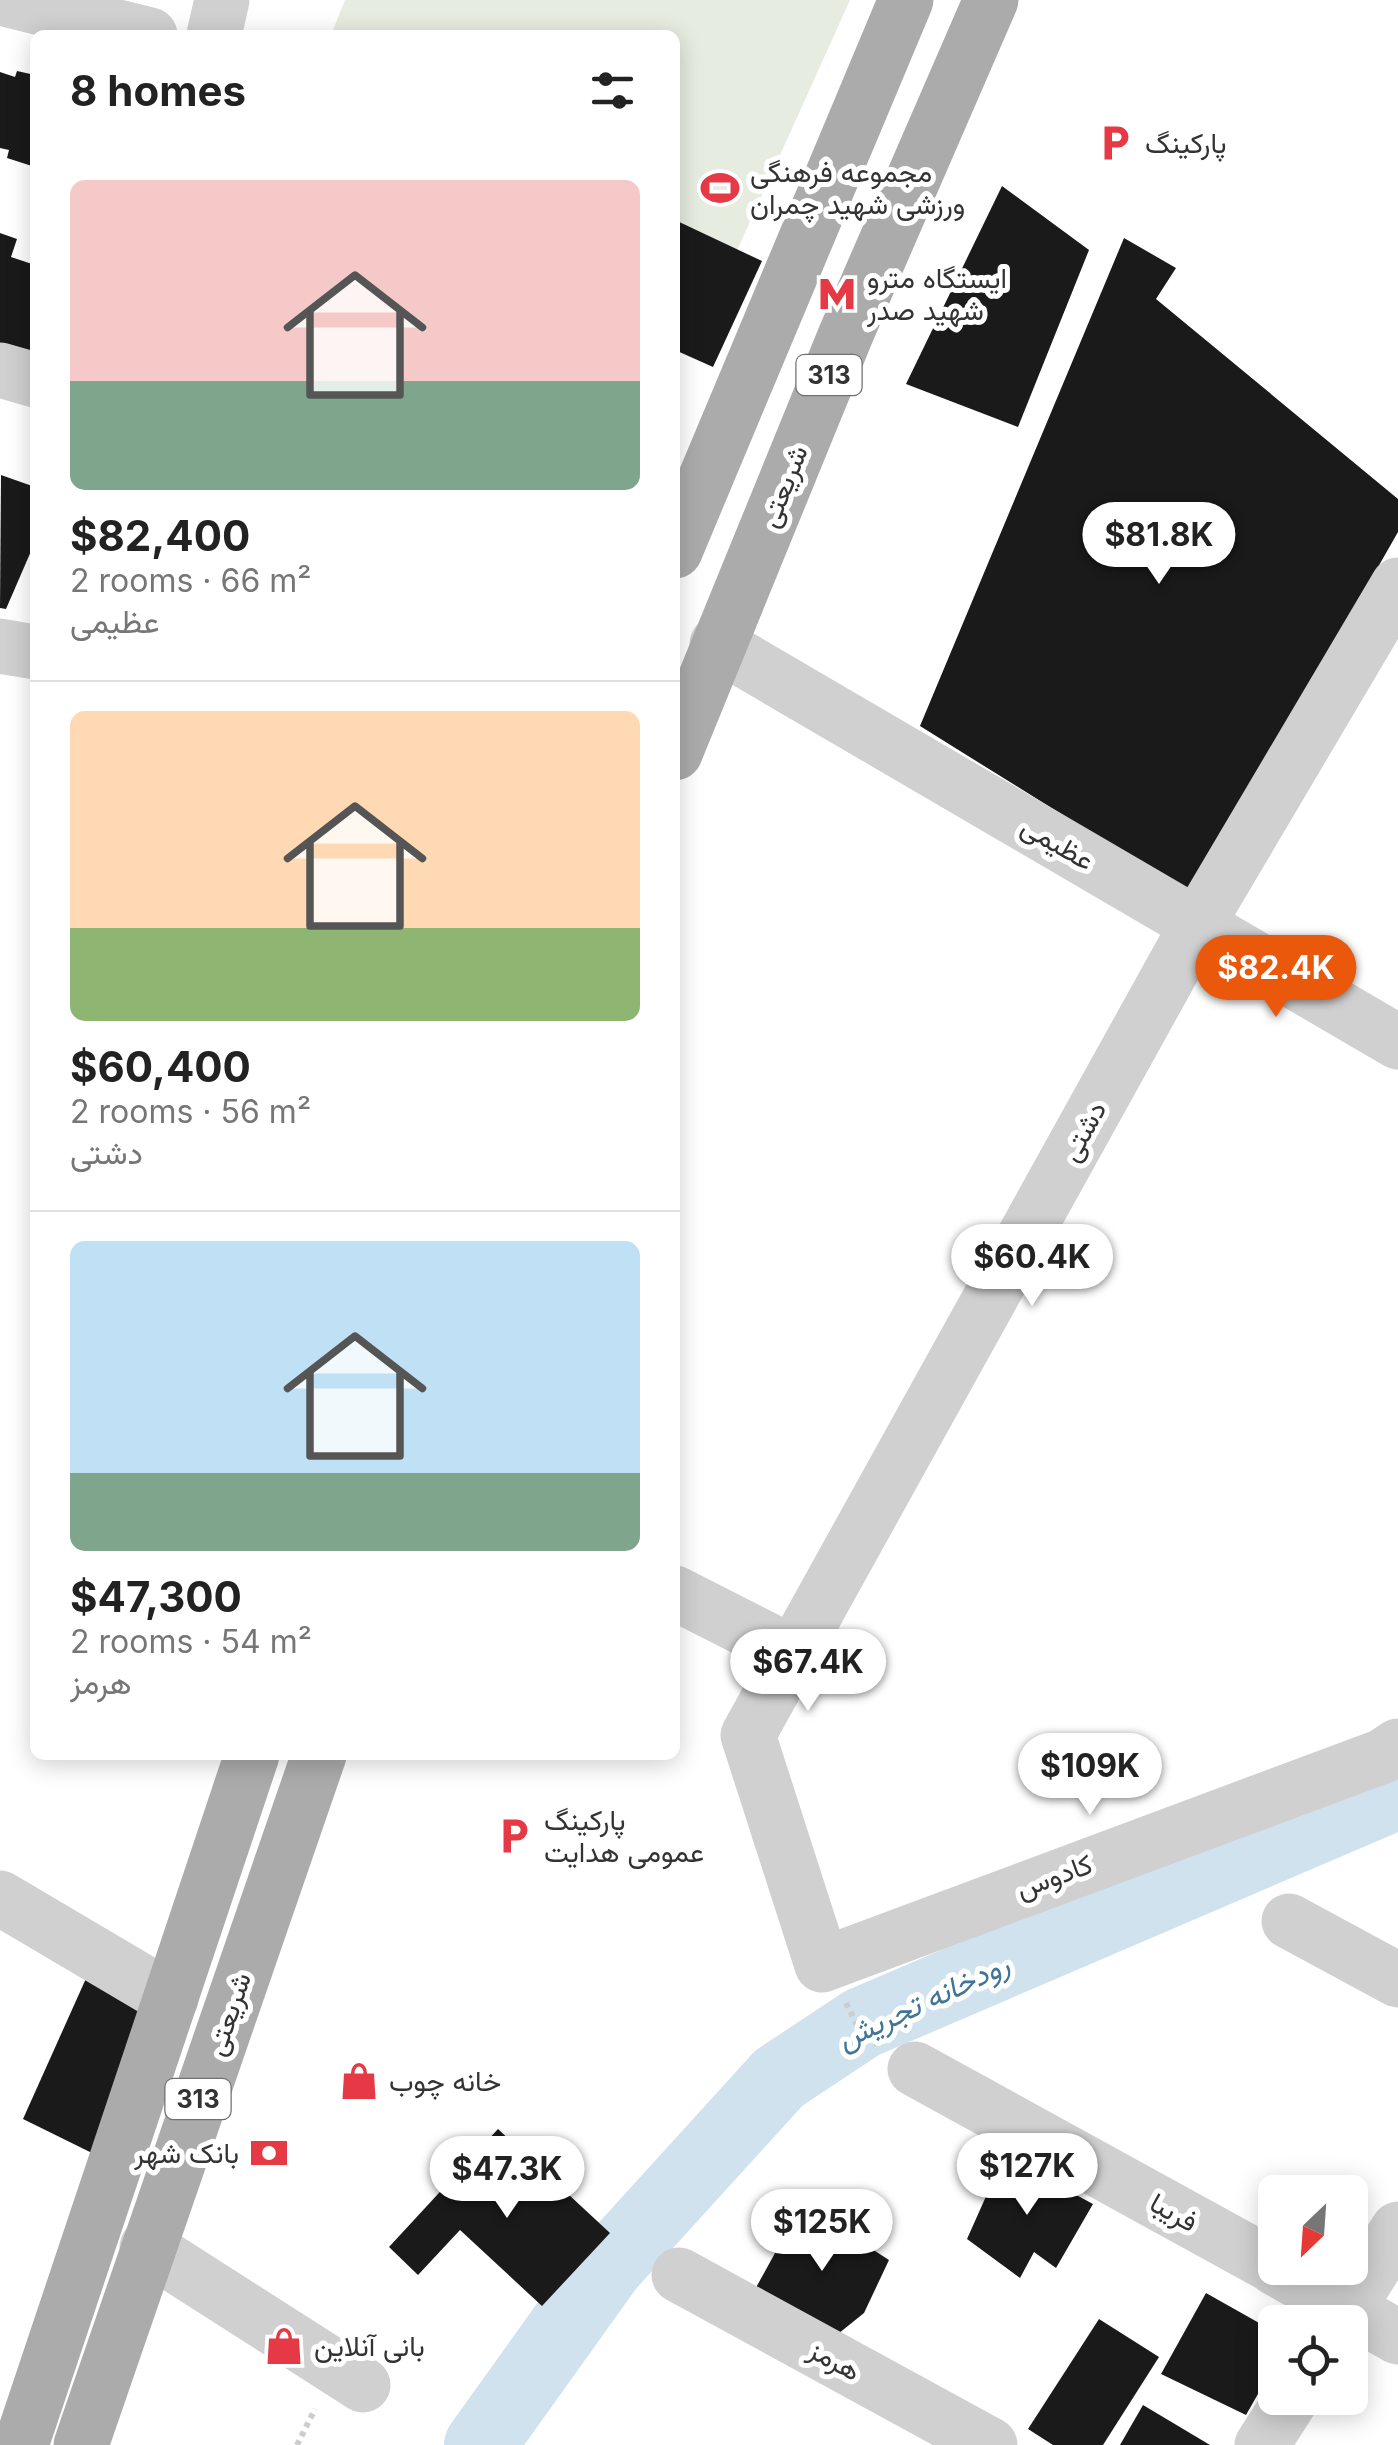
<!DOCTYPE html>
<meta charset="utf-8">
<style>
body{margin:0;font-family:Inter,Vazirmatn,sans-serif;background:#f2f2f2;color:#222;height:100vh;display:flex;flex-direction:column;font-size:38px;white-space:nowrap}
*{box-sizing:border-box;margin:0}
p{font-size:32px;color:#767676}
.icon{flex:none;width:55px;height:55px;fill:none;stroke:currentColor;stroke-width:2;stroke-linecap:round;stroke-linejoin:round}
.map{position:relative;flex:1;overflow:hidden}
.side{position:absolute;left:30px;top:30px;width:650px;height:1730px;display:flex;flex-direction:column;background:#fff;border-radius:15px;box-shadow:0 5px 25px #0003}
.side>*{flex:none}
.needle{width:65px;rotate:205deg}
.tools{position:absolute;left:1258px;top:2175px;display:grid;gap:20px}
.tools a{display:grid;place-items:center;width:110px;height:110px;border-radius:15px;background:#fff;box-shadow:0 5px 25px #0003;font-size:50px}
.price{position:absolute;translate:-50% -85px;padding:0 22px;border-radius:35px;background:#fff;color:#222;font-size:32px;line-height:65px;filter:drop-shadow(0 2px 5px #0008)}
.price::after{content:'';position:absolute;left:50%;top:60px;width:30px;height:22px;margin-left:-15px;background:inherit;clip-path:polygon(0 0,100% 0,50% 100%)}
.price.selected{background:#ea580c;color:#fff}
ul{padding:0;list-style:none}
li{display:grid;align-content:center;gap:20px;height:530px;padding:0 40px}
li+li{border-top:2px solid #e0e0e0}
li span{display:grid;place-items:center;height:310px;border-radius:15px;color:#555}
li>.icon{margin-inline-start:auto}
span .icon{width:180px;height:180px;fill:#fffc;stroke-width:1}
li b{font-size:42px}
h2{display:flex;justify-content:space-between;align-items:center;height:120px;padding:0 40px;font-size:42px}
.map>svg:first-child{display:block}
.green{fill:#e6ecdf}
.lines{fill:none;stroke-linecap:round;stroke-linejoin:round}
.river{stroke:#cfe2ee;stroke-width:72}
.building{fill:#1a1a1a}
.path{stroke:#cdcdcd;stroke-width:6;stroke-dasharray:5 5;stroke-linecap:butt}
.minor{stroke:#d0d0d0;stroke-width:55}
.major{stroke:#ababab;stroke-width:55}
.labels{text-anchor:middle;dominant-baseline:central;stroke-width:10;stroke-linejoin:round;paint-order:stroke}
.shield{fill:#fff;stroke:#707070;stroke-width:2.5}
.shield-label{font-size:25px;font-weight:bold;fill:#333}
.poi-label{font-size:28px;fill:#333;stroke:#fff;text-anchor:start}
.street-label{font-size:28px;fill:#333;stroke:#fff}
.water-label{font-size:30px;font-style:italic;fill:#3f7597;stroke:#fff}
</style>
<div class="map">
<svg width="1398" height="2445" viewBox="0 0 1398 2445">
<rect width="100%" height="100%" fill="#fff"/>
<path class="green" d="M345 0H850L693 348 675 341V35H331Z"/>
<g class="lines">
<path class="river" d="M480 2445 608 2266 779 2078 862 2023 1398 1793"/>
</g>
<g class="building">
<path d="M17 71 35 75V167L7 158 9 150 0 148V72L15 77Z"/>
<path d="M1002 186 1089 250 1018 427 906 384Z"/>
<path d="M675 220 762 261 713 367 675 350Z"/>
<path d="M0 233 17 239 11 257 35 265 33 356 0 345Z"/>
<path d="M1124 238 1176 268 1156 299 1398 499V532L1191 895 920 726Z"/>
<path d="M1 475 35 487V542L6 609 0 608Z"/>
<path d="M88 1974 148 2011 96 2155 23 2119Z"/>
<path d="M498 2129 610 2233 542 2306 460 2230 418 2275 389 2247Z"/>
<path d="M1004 2156 1093 2204 1056 2268 1034 2252 1020 2278 967 2239Z"/>
<path d="M802 2204 889 2260 864 2313 833 2338 753 2293Z"/>
<path d="M1206 2293 1275 2332V2364L1246 2415 1161 2374Z"/>
<path d="M1099 2319 1159 2357 1103 2445H1053L1028 2429Z"/>
<path d="M1143 2405 1210 2445H1120Z"/>
</g>
<g class="lines">
<g class="path">
<path d="M846 2003 861 2033 877 2044"/>
<path d="M297 2445 315 2409"/>
</g>
<g class="minor">
<path d="M9 0 150 35"/>
<path d="M214 35 222 0"/>
<path d="M0 370 35 380"/>
<path d="M1398 585 1197 925 748 1735 822 1965 1383 1756 1398 1746"/>
<path d="M717 644 1398 1042"/>
<path d="M0 646 35 652"/>
<path d="M675 1593 793 1653"/>
<path d="M0 1898 171 1999"/>
<path d="M1289 1921 1398 1980"/>
<path d="M915 2069 1275 2267"/>
<path d="M147 2247 363 2385"/>
<path d="M1275 2268 1398 2337"/>
<path d="M679 2275 990 2445"/>
<path d="M1339 2322 1398 2229"/>
<path d="M1262 2445 1292 2398"/>
</g>
<g class="major">
<path d="M675 551 906 0"/>
<path d="M675 753 846 334 991 0"/>
<path d="M21 2445 252 1755"/>
<path d="M81 2445 319 1755"/>
</g>
</g>
<defs>
<g id="parking-bare" transform="scale(3)"><path d="M-3.5-5.5H1a3.5 3.5 0 0 1 0 7H-1V5.5H-3.5ZM-1-3.4V-.6H.8a1.4 1.4 0 0 0 0-2.8Z" fill="#e63946" stroke="#fff" stroke-width="2.5" paint-order="stroke"/></g>
<g id="stadium-bare" transform="scale(3)"><path d="M0-5a6.5 5 0 1 0 0 10a6.5 5 0 1 0 0-10ZM-3.5-1.8h7v3.6h-7Z" fill="#e63946" stroke="#fff" stroke-width="2.5" paint-order="stroke"/></g>
<g id="metro-bare" transform="scale(3)"><path d="M-5.5 5V-5H-3L0 0L3-5H5.5V5H3V-.5L0 4L-3-.5V5Z" fill="#e63946" stroke="#fff" stroke-width="2.5" paint-order="stroke"/></g>
<g id="shop-bare" transform="scale(3)"><path d="M-5-2.5h2.3a2.7 3.5 0 0 1 5.4 0H5L5.5 6h-11ZM-1.5-2.5h3a1.5 2.3 0 0 0-3 0Z" fill="#e63946" stroke="#fff" stroke-width="2.5" paint-order="stroke"/></g>
<g id="bank-bare" transform="scale(3)"><path d="M-6-4H6V4H-6ZM0-2.3a2.3 2.3 0 1 0 0 4.6a2.3 2.3 0 1 0 0-4.6Z" fill="#e63946" stroke="#fff" stroke-width="2.5" paint-order="stroke"/></g>
</defs>
<g fill-rule="evenodd">
<use href="#parking-bare" x="1115" y="143"/>
<use href="#stadium-bare" x="720" y="188"/>
<use href="#metro-bare" x="837" y="294"/>
<use href="#parking-bare" x="514" y="1836"/>
<use href="#shop-bare" x="359" y="2081"/>
<use href="#bank-bare" x="269" y="2153"/>
<use href="#shop-bare" x="284" y="2346"/>
</g>
<g class="labels">
<g class="shield">
<rect x="796.5" y="355" width="65" height="40" rx="8"/>
<rect x="165.5" y="2079" width="65" height="40" rx="8"/>
</g>
<g class="shield-label">
<text x="829" y="375">313</text>
<text x="198" y="2099">313</text>
</g>
<g class="poi-label">
<text x="1145" y="143">پارکینگ</text>
<text x="750" y="172">مجموعه فرهنگی<tspan x="750" dy="32">ورزشی شهید چمران</tspan></text>
<text x="867" y="278">ایستگاه مترو<tspan x="867" dy="32">شهید صدر</tspan></text>
<text x="544" y="1820">پارکینگ<tspan x="544" dy="32">عمومی هدایت</tspan></text>
<text x="389" y="2081">خانه چوب</text>
<text x="239" y="2153" text-anchor="end">بانک شهر</text>
<text x="314" y="2346">بانی آنلاین</text>
</g>
<g class="street-label">
<text transform="translate(783 486) rotate(-68)">شریعتی</text>
<text transform="translate(1058 843) rotate(30)">عظیمی</text>
<text transform="translate(1083 1131) rotate(-61)">دشتی</text>
<text transform="translate(1054 1876) rotate(-20)">کادوس</text>
<text transform="translate(228 2014) rotate(-71)">شریعتی</text>
<text transform="translate(1174 2212) rotate(29)">فریبا</text>
<text transform="translate(835 2360) rotate(29)">هرمز</text>
</g>
<g class="water-label">
<text transform="translate(923 2001) rotate(-25)">رودخانه تجریش</text>
</g>
</g>
</svg>
<div class="tools">
<a><svg class="needle" viewBox="-14 -14 28 28"><path d="M0-13l5 13h-10z" fill="#e53935"/><path d="M0 13l5-13h-10z" fill="#767676"/></svg></a>
<a><svg class="icon" aria-label="locate" viewBox="0 0 24 24"><circle cx="12" cy="12" r="6"/><path d="M12 2v4M12 18v4M2 12h4M18 12h4"/></svg></a>
</div>
<b class="price" style="left:1159px;top:587px">$81.8K</b>
<b class="price selected" style="left:1276px;top:1020px">$82.4K</b>
<b class="price" style="left:1032px;top:1309px">$60.4K</b>
<b class="price" style="left:808px;top:1714px">$67.4K</b>
<b class="price" style="left:1090px;top:1818px">$109K</b>
<b class="price" style="left:1027px;top:2218px">$127K</b>
<b class="price" style="left:507px;top:2221px">$47.3K</b>
<b class="price" style="left:822px;top:2274px">$125K</b>
<section class="side">
<h2>8 homes<svg class="icon" aria-label="filters" viewBox="0 0 24 24"><path d="M4 7h16M4 17h16"/><circle cx="9" cy="7" r="2"/><circle cx="15" cy="17" r="2"/></svg></h2>
<ul>
<li><span style="background:linear-gradient(#f6c9c9 65%,#7fa58c 0)"><svg class="icon" aria-label="home" viewBox="0 0 24 24"><path d="M3 11l9-7 9 7M6 9v11h12V9"/></svg></span><div><b>$82,400</b><p>2 rooms · 66 m²</p><p>عظیمی</p></div></li>
<li><span style="background:linear-gradient(#ffd9b3 70%,#8fb573 0)"><svg class="icon" aria-label="home" viewBox="0 0 24 24"><path d="M3 11l9-7 9 7M6 9v11h12V9"/></svg></span><div><b>$60,400</b><p>2 rooms · 56 m²</p><p>دشتی</p></div></li>
<li><span style="background:linear-gradient(#bfe0f5 75%,#7fa58c 0)"><svg class="icon" aria-label="home" viewBox="0 0 24 24"><path d="M3 11l9-7 9 7M6 9v11h12V9"/></svg></span><div><b>$47,300</b><p>2 rooms · 54 m²</p><p>هرمز</p></div></li>
</ul>
</section>
</div>
